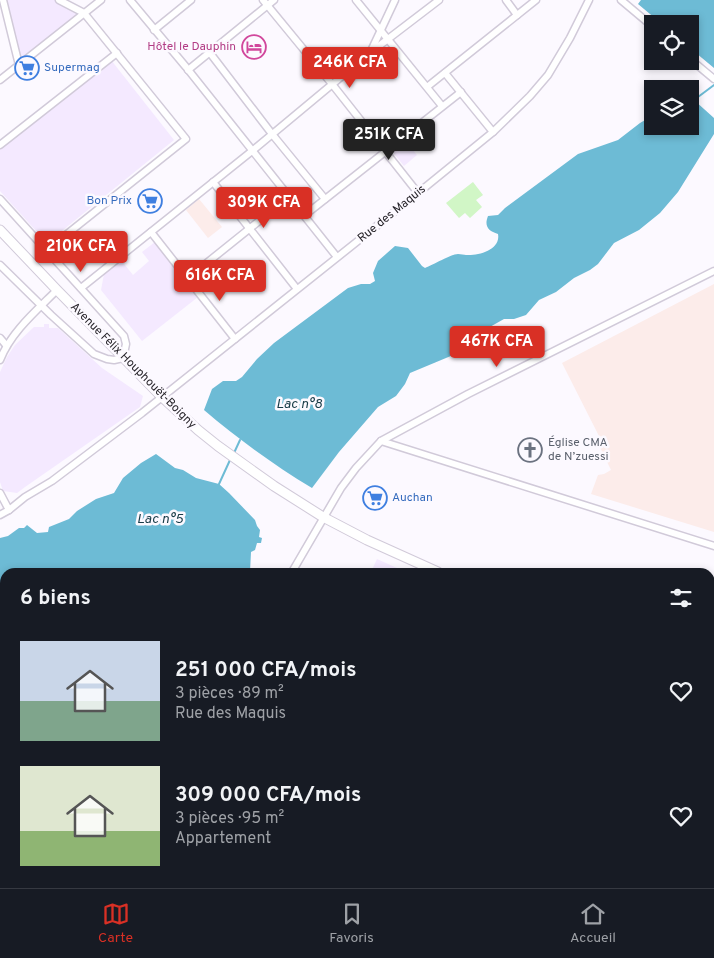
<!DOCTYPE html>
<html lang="fr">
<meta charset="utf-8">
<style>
body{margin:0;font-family:Overpass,sans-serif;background:#20242c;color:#f1f3f6;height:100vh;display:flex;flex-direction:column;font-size:19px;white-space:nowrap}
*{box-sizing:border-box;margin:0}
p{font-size:16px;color:#9ea1a6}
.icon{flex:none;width:28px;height:28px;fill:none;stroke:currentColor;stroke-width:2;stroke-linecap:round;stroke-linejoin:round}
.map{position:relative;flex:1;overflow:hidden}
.drawer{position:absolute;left:0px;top:568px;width:715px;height:321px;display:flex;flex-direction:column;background:#171b24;border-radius:15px 15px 0 0;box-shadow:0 2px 8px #0003}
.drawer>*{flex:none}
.controls{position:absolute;left:644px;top:15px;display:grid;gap:10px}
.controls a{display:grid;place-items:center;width:55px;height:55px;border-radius:0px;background:#171b24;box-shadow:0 2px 8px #0003;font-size:25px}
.price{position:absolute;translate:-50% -42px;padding:0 11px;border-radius:5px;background:#d93025;color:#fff;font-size:16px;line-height:32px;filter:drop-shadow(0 1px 2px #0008)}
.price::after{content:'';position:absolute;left:50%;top:30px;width:15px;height:11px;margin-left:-8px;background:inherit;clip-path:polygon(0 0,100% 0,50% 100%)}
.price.on{background:#222;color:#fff}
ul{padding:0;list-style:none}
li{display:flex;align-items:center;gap:15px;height:125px;padding:0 20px}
li span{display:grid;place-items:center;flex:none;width:140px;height:100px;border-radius:0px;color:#555}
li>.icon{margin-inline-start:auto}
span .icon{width:60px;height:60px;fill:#fffc;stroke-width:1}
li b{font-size:21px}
h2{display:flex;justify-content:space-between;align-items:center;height:60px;padding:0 20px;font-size:21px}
.tab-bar{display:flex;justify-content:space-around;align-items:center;height:70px;border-top:1px solid #363941;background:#171b24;font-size:14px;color:#9ea1a6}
.tab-bar a{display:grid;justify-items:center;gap:2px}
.tab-bar .on{color:#d93025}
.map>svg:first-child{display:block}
.built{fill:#f4e9ff}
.education{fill:#fcecea}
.green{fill:#d1f6c6}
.water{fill:#6dbbd5}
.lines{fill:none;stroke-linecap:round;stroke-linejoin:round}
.stream{stroke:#6dbbd5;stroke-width:2}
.minor-casing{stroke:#d1cad9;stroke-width:9}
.highway-casing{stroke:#d1cad9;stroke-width:11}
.minor{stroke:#fff;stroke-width:6}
.highway{stroke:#fff;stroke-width:9}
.labels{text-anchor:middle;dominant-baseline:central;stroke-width:5;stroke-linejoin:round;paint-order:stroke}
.hotel-label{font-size:12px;fill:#b23c85;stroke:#fcf9ff;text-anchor:end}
.shop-label{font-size:12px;fill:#366cbe;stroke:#fcf9ff;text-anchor:start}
.street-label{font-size:12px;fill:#27242a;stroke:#fcf9ff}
.worship-label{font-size:12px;fill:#5b616d;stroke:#fcf9ff;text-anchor:start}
.water-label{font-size:14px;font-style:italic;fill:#173b47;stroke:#fcf9ff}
</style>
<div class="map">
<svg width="714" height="888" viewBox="0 0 714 888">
<rect width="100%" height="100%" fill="#fcf9ff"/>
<g class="built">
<path d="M6 0H55L82 13 20 60Z"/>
<path d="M111 60 174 140 47 243 0 191V146Z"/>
<path d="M404 139 417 155 404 166 391 150Z"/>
<path d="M155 242 198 297 142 341 101 290 104 274 121 260 133 275 149 261 142 252Z"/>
<path d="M44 324H49V328H58L102 368 143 396 140 407 25 487 17 493 3 491 0 482V372L7 357 15 345 34 327H44Z"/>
<path d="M377 559 406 572H371Z"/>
</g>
<g class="education">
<path d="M199 199 222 227 208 238 186 210Z"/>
<path d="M714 284V532L591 494 598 475 604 474 611 470 596 439 600 438 562 363Z"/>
</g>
<path class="green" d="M473 182 483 195 476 200 482 207 470 218 465 213 459 218 446 203Z"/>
<g class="water">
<path d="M641 0H714V68L690 48V24H662L638 4Z"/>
<path d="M694 100 714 118V134L678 192 660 213 639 230 614 243 598 264 590 270 574 278 556 292 539 300 526 315 514 319H504L488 328 458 353 410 373 405 384 396 396 378 407 339 452 312 488C274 465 238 439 204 410L212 389 223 381H236L242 377 257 359 274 343 348 288 361 284H370L375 281 373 273 378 261 395 246 408 248 422 266 425 268C433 265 451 254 458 254 461 254 464 255 466 255 478 256 501 250 498 234 488 231 484 226 488 216L498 215 505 208 578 154 618 140 640 123 652 116V126H690V101Z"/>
<path d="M156 454 175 468 183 470 196 478 219 484 229 493 255 520 257 526 260 530 259 537 262 538 261 543H257L255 550 251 552 250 572H5V700L0 707V538L8 536 19 528H24L27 525 37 533 48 532 49 527 69 519 77 511 96 499 114 493 123 478 141 463Z"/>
</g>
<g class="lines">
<g class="stream">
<path d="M694 100 714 85"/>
<path d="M234 453 240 440"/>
<path d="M219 484 230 460"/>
<path d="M710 785 714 787"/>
<path d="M687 888 688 884"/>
</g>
<g class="minor-casing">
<g id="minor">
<path d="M3 0 19 65"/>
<path d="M130 0 186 67 337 257"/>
<path d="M263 0 332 84 418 193"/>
<path d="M356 0 442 106"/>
<path d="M506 0 517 15"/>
<path d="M621 0 652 26"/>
<path d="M154 30 191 0"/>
<path d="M371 51 395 0"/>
<path d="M210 53 272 134 325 199"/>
<path d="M690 59 714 79"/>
<path d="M188 70 274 0"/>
<path d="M445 73 493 132"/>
<path d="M0 80 101 0"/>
<path d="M427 87 536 0"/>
<path d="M0 145 117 53"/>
<path d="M213 182 297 289"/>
<path d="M0 199 124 336 126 344 123 358 114 360 107 359 94 354 51 315 0 265"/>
<path d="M305 215 461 92"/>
<path d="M151 232 235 339"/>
<path d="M47 250 186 139 84 13 59 0"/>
<path d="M188 278 289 197"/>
<path d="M81 288 252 151 371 52 439 0"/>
<path d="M0 338 6 345"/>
<path d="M0 360C11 332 36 311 57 290"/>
<path d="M381 441 714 546"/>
<path d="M0 493 9 510"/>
<path d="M0 515 9 510 25 497 52 481 142 413 418 193 493 132 530 96 548 75 570 38 589 0"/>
<path d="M292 572 341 488 356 468 381 441 468 394 714 271"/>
<path d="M710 644 714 634"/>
<path d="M0 780 5 779"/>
<path d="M10 888V884"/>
<path d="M131 888V884"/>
<path d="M251 888V884"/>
<path d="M369 888V884"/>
</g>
</g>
<g class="highway-casing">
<g id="highway">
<path d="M0 230 57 290 162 397 198 430 218 446 274 486 323 517 367 540 438 572"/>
<path d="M710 691 714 693"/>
</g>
</g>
<use href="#minor" class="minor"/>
<use href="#highway" class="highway"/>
</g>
<defs>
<g id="hotel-ring" transform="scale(1.25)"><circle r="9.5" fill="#fcf9ff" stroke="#d1479c" stroke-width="1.5"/><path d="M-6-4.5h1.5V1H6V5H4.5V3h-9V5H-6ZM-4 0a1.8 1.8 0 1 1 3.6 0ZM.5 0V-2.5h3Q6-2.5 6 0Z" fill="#d1479c"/></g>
<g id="supermarket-ring" transform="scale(1.25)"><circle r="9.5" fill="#fcf9ff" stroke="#3f7fe0" stroke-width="1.5"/><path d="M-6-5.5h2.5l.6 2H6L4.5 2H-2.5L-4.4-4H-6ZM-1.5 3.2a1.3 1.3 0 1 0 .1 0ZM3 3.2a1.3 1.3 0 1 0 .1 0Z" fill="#3f7fe0"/></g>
<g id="church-ring" transform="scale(1.25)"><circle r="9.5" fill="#fcf9ff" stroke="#6b7280" stroke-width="1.5"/><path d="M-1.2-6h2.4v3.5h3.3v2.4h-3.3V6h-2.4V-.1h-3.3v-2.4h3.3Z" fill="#6b7280"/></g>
</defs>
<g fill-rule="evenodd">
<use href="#hotel-ring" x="254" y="47"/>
<use href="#supermarket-ring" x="27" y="68"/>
<use href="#supermarket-ring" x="150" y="201"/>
<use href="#church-ring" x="530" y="450"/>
<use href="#supermarket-ring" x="375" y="498"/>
</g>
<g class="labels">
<g class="hotel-label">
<text x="236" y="47">Hôtel le Dauphin</text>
</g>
<g class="shop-label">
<text x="44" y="68">Supermag</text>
<text x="132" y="201" text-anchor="end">Bon Prix</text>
<text x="392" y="498">Auchan</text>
</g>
<g class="street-label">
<text transform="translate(392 214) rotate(-39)">Rue des Maquis</text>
<text transform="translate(133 366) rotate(45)">Avenue Félix Houphouët-Boigny</text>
</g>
<g class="worship-label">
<text x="548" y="443">Église CMA<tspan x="548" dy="14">de N’zuessi</tspan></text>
</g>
<g class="water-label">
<text x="299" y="404">Lac n°8</text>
<text x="160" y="519">Lac n°5</text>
</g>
</g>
</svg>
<div class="controls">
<a><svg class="icon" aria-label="locate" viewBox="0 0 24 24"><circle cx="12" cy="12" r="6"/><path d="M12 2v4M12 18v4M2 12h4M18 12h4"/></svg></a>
<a><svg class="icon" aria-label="layers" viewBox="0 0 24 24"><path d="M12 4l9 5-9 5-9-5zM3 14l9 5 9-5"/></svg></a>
</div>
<b class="price" style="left:350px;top:89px">246K CFA</b>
<b class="price on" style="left:389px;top:161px">251K CFA</b>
<b class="price" style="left:264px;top:229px">309K CFA</b>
<b class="price" style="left:81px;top:273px">210K CFA</b>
<b class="price" style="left:220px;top:302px">616K CFA</b>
<b class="price" style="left:497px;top:368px">467K CFA</b>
<section class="drawer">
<h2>6 biens<svg class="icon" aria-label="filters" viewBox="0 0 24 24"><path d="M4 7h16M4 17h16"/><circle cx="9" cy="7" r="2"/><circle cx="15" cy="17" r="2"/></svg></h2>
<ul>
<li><span style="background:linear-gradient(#c9d6e8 60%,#7fa58c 0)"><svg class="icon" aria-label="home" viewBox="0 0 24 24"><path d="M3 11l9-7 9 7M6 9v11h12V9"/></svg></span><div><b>251 000 CFA/mois</b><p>3 pièces · 89 m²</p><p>Rue des Maquis</p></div><svg class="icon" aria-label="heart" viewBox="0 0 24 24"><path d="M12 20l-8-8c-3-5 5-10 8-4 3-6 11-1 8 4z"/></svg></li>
<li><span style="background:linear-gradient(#dfe7d0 65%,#8fb573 0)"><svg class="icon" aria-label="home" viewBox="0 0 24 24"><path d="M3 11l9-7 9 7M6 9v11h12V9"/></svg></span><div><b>309 000 CFA/mois</b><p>3 pièces · 95 m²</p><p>Appartement</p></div><svg class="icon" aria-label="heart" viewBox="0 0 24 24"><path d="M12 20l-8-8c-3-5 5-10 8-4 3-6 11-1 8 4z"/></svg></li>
</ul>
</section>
</div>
<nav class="tab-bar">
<a class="on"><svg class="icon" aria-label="map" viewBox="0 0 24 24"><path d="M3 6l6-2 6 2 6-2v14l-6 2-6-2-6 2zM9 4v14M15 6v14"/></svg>Carte</a>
<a><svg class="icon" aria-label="saved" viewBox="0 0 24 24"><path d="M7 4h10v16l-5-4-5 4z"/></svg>Favoris</a>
<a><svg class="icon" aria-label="home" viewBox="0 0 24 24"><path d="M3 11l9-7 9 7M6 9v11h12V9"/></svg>Accueil</a>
</nav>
